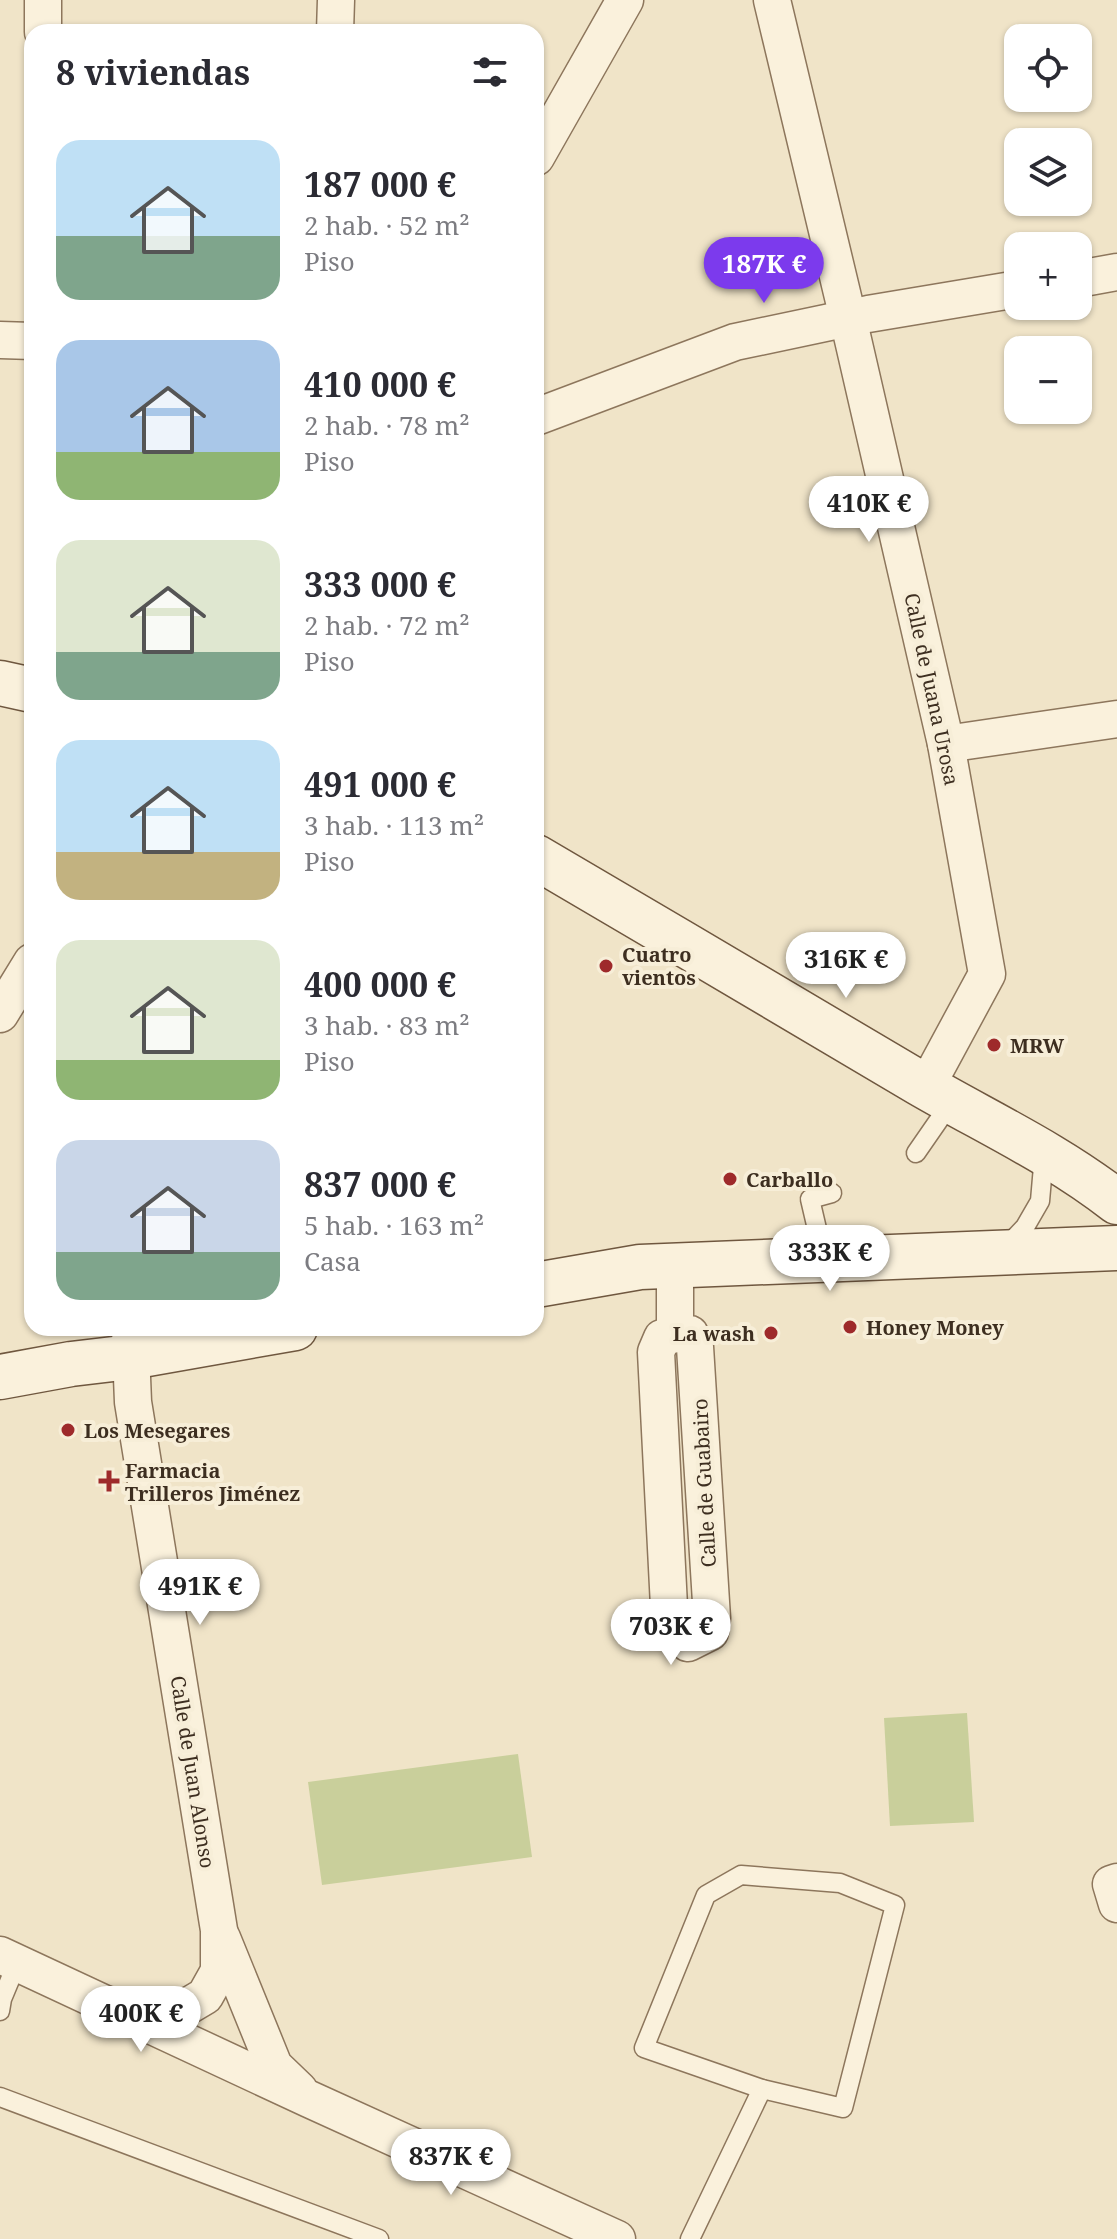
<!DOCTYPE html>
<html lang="es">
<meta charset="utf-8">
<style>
body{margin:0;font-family:"Noto Serif",serif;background:#f7f7f7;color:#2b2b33;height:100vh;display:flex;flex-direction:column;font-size:30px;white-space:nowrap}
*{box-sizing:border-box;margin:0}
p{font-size:26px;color:#7c7c81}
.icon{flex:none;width:44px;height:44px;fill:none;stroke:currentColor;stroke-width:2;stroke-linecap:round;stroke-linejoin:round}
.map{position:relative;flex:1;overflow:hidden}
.panel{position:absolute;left:24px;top:24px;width:520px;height:1312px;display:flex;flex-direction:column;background:#fff;border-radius:24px;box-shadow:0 2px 6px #0004}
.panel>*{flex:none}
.fabs{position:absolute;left:1004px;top:24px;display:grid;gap:16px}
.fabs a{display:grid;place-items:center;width:88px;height:88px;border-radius:16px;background:#fff;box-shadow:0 2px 6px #0004;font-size:40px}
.price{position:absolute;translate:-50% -68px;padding:0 18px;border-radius:28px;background:#fff;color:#222;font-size:26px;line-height:52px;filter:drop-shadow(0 2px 4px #0008)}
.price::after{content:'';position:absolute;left:50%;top:48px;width:24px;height:18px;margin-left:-12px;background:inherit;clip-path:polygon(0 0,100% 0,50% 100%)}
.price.on{background:#7c3aed;color:#fff}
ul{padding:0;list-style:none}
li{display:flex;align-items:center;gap:24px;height:200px;padding:0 32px}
li span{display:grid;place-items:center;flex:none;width:224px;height:160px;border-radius:24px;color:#555}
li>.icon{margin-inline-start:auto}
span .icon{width:96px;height:96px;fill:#fffc;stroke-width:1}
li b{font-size:34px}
h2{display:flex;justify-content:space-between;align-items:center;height:96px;padding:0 32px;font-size:34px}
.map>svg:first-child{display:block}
.green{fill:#c9cf9b}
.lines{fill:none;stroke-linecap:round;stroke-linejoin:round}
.lane-casing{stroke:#8d765c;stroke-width:21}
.street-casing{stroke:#8d765c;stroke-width:39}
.secondary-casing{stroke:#6f573f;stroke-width:47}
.lane{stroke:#faf1dc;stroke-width:18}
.street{stroke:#faf1dc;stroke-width:36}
.secondary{stroke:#faf1dc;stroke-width:44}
.poi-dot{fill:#9e2a2b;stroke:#f7eed8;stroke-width:3}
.labels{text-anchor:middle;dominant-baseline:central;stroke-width:8;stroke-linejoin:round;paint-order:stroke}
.street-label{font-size:20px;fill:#3d2e20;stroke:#f7eed8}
.poi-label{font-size:20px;font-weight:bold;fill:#3d2e20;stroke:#f7eed8;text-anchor:start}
</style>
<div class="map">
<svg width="1117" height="2239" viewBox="0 0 1117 2239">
<rect width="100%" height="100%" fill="#f0e4c8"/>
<g class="green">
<path d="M967 1713 974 1822 890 1826 884 1718Z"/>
<path d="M518 1754 532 1857 322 1885 308 1782Z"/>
</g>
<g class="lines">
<g class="lane-casing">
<g id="lane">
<path d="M916 1153 952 1101"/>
<path d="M1007 1246 1025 1227 1040 1201 1044 1155"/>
<path d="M824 1259 810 1199 832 1193"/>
<path d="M741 1875 840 1883 895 1905 843 2108 762 2089 644 2048 706 1895Z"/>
<path d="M0 2011 2 1999 17 1963"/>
<path d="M0 2097 379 2239"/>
<path d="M690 2239 762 2089"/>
</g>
</g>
<g class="street-casing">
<g id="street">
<path d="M43 0V32"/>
<path d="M772 0 848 318 946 744 987 974 926 1087"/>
<path d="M335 32 336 0"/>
<path d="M536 157 625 0"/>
<path d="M1078 279 1117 272"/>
<path d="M0 340 32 341"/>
<path d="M536 417 735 342 868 314 1018 289"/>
<path d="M946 744 1117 719"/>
<path d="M0 1014 32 962"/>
<path d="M675 1265V1334L662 1338 656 1352 670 1626 688 1643 710 1632 712 1618 695 1347 690 1334H675"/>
<path d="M1117 1882 1111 1884 1117 1904"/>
<path d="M222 1938 274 2066 299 2090"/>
<path d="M0 1955 309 2099 617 2239"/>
<path d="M107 2005 178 2012 205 1996 219 1971V1930L133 1402 130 1328"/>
</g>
</g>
<g class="secondary-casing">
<g id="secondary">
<path d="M0 683 32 690"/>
<path d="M536 857C664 932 791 1007 919 1083 986 1122 1056 1154 1117 1202"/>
<path d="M536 1285 640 1267 1117 1248"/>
<path d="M0 1377 71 1364 130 1357 295 1328"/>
</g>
</g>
<use href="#lane" class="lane"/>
<use href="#street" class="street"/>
<use href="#secondary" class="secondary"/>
</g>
<g class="poi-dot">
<circle cx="606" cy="966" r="8"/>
<circle cx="994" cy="1045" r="8"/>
<circle cx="730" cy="1179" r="8"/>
<circle cx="850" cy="1327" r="8"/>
<circle cx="771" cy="1333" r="8"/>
<circle cx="68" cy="1430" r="8"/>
<path d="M105 1469h8v8h8v8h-8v8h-8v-8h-8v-8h8z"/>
</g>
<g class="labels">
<g class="street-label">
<text transform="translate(932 689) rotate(78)">Calle de Juana Urosa</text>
<text transform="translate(704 1483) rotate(-93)">Calle de Guabairo</text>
<text transform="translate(193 1772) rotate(81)">Calle de Juan Alonso</text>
</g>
<g class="poi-label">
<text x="622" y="954">Cuatro<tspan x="622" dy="23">vientos</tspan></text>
<text x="1010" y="1045">MRW</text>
<text x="746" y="1179">Carballo</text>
<text x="866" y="1327">Honey Money</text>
<text x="755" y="1333" text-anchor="end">La wash</text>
<text x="84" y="1430">Los Mesegares</text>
<text x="125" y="1470">Farmacia<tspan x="125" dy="23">Trilleros Jiménez</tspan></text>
</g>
</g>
</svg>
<div class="fabs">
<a><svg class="icon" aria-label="locate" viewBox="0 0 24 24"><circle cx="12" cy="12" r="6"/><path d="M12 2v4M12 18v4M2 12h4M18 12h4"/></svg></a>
<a><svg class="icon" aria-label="layers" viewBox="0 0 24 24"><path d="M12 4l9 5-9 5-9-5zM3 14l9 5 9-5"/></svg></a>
<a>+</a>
<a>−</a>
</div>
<b class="price on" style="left:764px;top:305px">187K €</b>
<b class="price" style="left:869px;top:544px">410K €</b>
<b class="price" style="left:846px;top:1000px">316K €</b>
<b class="price" style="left:830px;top:1293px">333K €</b>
<b class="price" style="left:200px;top:1627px">491K €</b>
<b class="price" style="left:671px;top:1667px">703K €</b>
<b class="price" style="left:141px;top:2054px">400K €</b>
<b class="price" style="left:451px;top:2197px">837K €</b>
<section class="panel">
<h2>8 viviendas<svg class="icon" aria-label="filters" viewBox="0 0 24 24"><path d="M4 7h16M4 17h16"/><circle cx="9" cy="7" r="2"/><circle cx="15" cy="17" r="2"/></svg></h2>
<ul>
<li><span style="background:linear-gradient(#bfe0f5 60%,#7fa58c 0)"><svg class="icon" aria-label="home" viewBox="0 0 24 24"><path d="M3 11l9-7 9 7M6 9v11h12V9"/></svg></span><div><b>187 000 €</b><p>2 hab. · 52 m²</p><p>Piso</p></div></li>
<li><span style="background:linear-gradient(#a9c7e8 70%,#8fb573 0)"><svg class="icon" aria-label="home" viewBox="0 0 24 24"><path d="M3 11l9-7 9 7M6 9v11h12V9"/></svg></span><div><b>410 000 €</b><p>2 hab. · 78 m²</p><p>Piso</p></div></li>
<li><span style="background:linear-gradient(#dfe7d0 70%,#7fa58c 0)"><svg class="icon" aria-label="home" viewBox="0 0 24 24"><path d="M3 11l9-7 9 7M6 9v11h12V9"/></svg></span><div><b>333 000 €</b><p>2 hab. · 72 m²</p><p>Piso</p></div></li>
<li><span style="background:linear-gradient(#bfe0f5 70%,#c2b280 0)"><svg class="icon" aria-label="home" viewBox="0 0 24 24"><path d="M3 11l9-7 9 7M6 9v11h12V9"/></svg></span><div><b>491 000 €</b><p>3 hab. · 113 m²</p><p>Piso</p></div></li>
<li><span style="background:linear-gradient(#dfe7d0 75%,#8fb573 0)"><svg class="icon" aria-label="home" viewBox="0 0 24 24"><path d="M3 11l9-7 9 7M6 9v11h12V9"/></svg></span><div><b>400 000 €</b><p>3 hab. · 83 m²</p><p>Piso</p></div></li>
<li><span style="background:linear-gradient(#c9d6e8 70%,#7fa58c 0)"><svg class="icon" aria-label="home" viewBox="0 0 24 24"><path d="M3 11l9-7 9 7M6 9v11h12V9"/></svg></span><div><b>837 000 €</b><p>5 hab. · 163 m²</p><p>Casa</p></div></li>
</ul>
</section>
</div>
